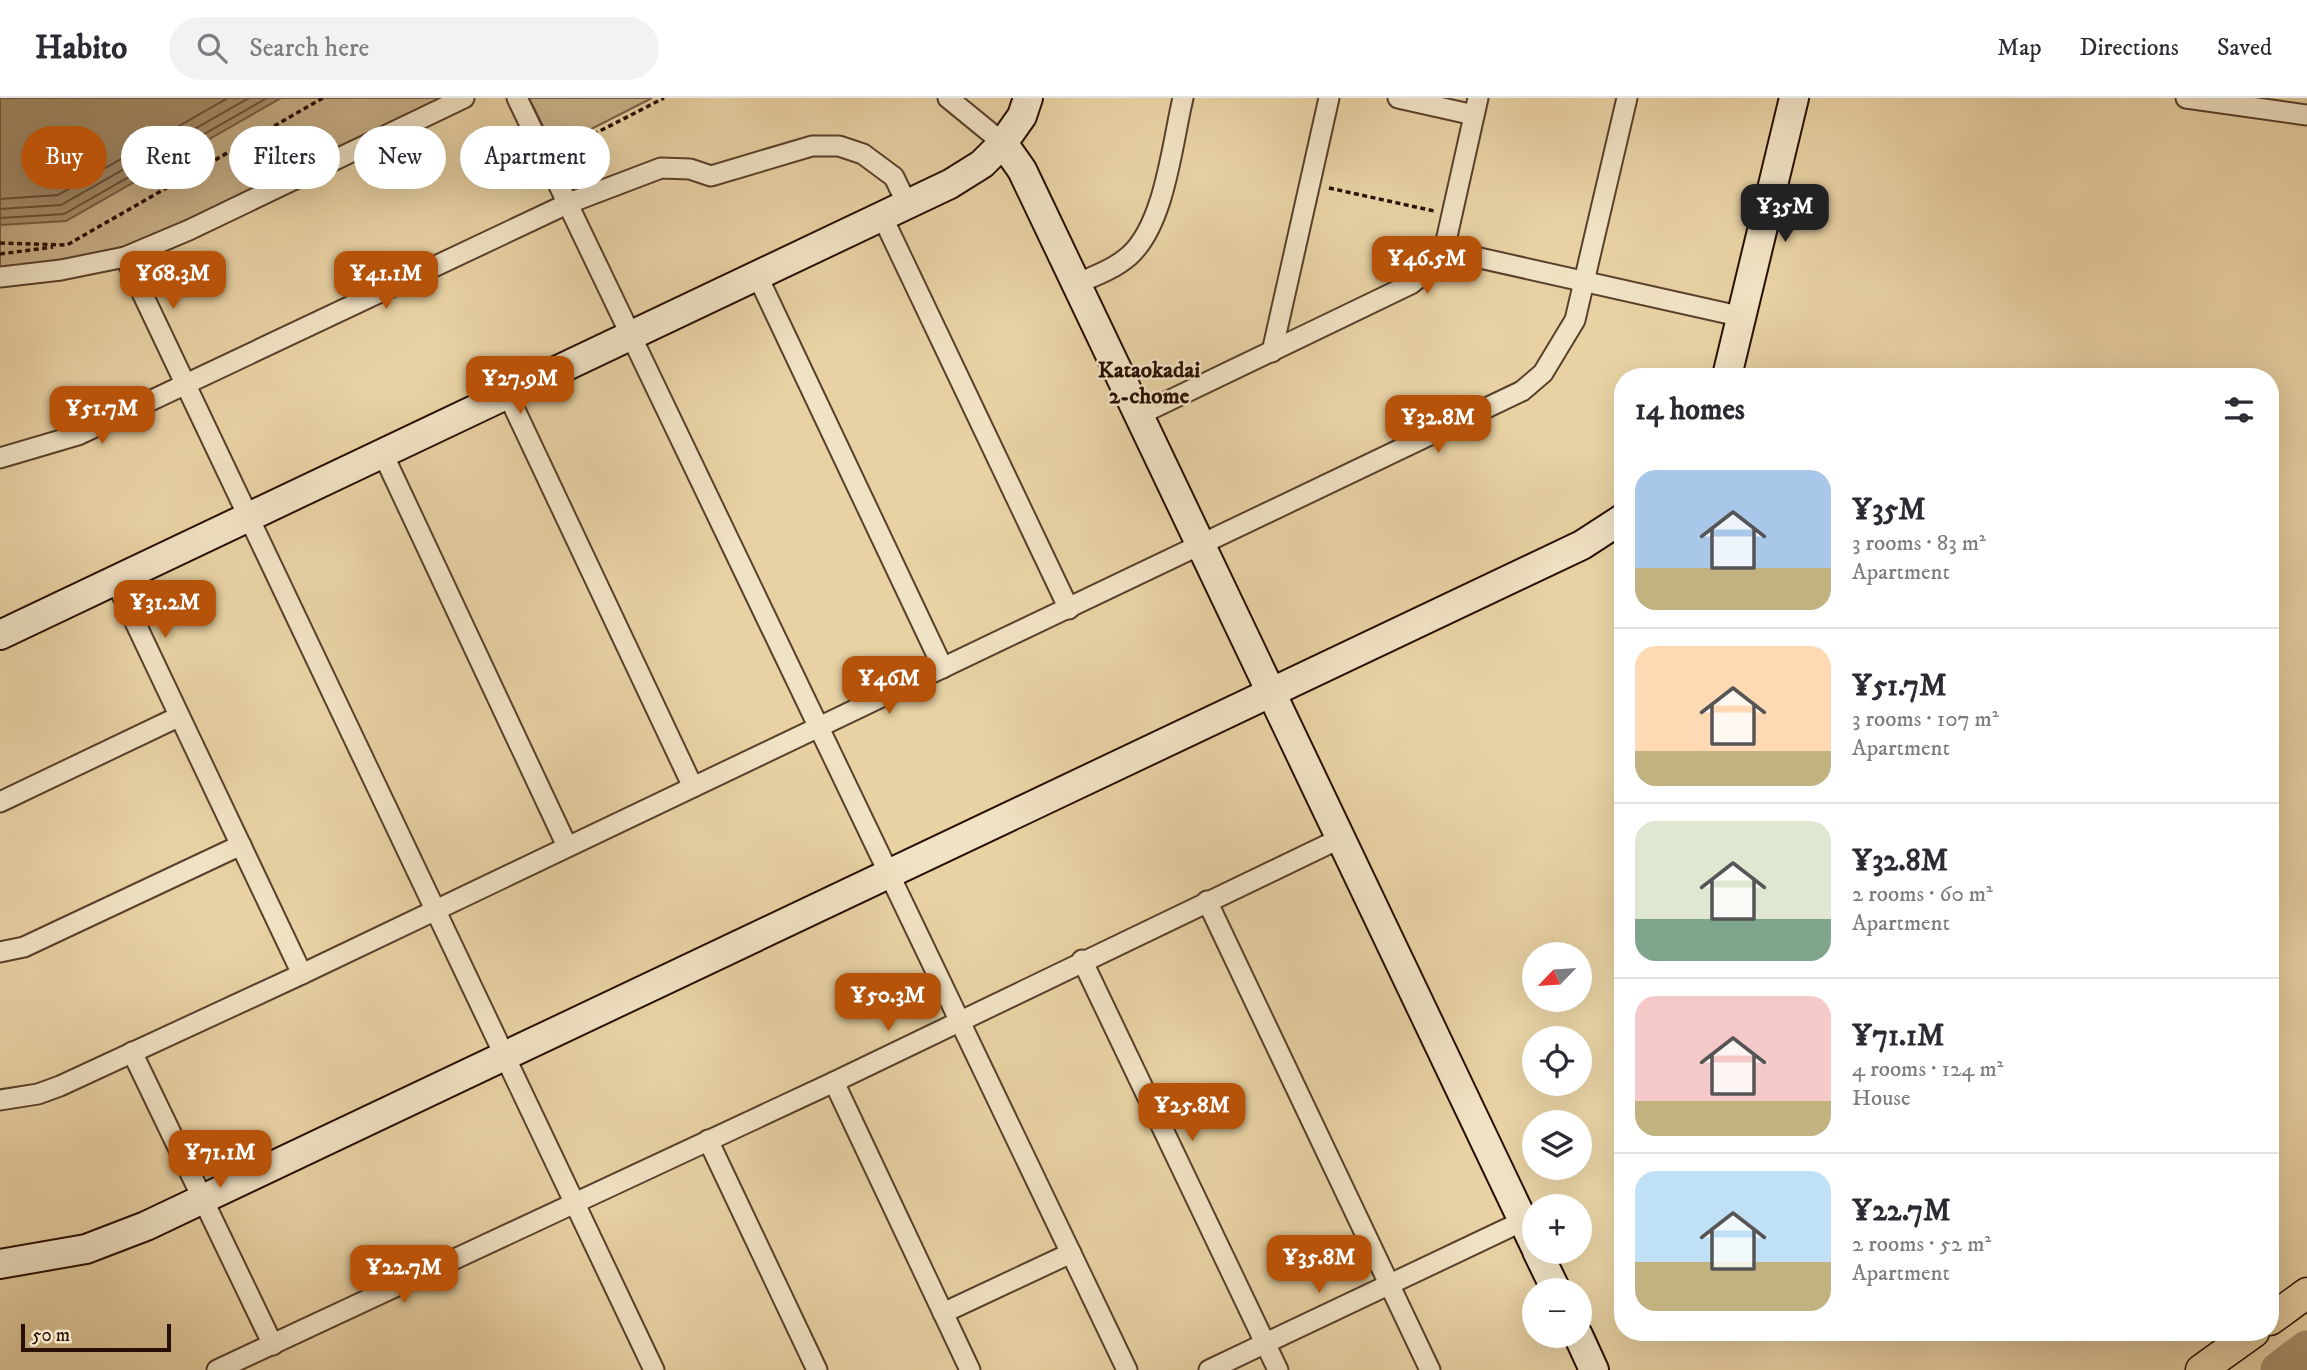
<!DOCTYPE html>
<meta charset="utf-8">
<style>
body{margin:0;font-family:"IM FELL DW Pica",serif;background:#f2f2f3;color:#2b2b33;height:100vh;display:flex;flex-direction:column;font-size:26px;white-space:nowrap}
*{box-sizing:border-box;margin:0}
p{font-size:23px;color:#7c7c81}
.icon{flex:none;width:38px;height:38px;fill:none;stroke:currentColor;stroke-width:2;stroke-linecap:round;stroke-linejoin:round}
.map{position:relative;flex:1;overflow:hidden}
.details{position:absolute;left:1614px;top:270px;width:665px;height:973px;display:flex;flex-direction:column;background:#fff;border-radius:28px;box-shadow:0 7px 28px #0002}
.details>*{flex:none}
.banner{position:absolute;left:21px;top:28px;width:665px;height:63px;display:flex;gap:14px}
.needle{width:46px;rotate:245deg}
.fabs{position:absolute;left:1522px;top:844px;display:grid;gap:14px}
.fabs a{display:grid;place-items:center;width:70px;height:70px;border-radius:50%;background:#fff;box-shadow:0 7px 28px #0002;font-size:35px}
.scale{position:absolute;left:21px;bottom:18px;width:150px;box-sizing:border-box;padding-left:7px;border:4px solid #290f03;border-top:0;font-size:19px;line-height:24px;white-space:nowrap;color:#290f03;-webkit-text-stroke:5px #f0e2c4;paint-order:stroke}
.price{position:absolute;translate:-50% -60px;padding:0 16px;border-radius:14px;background:#b45309;color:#fff;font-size:23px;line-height:46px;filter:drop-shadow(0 2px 4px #0008)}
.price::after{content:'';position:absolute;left:50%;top:42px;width:21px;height:16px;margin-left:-10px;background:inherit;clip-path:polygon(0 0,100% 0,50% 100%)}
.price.active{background:#222;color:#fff}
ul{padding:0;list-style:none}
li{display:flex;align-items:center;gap:21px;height:175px;padding:0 21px}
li+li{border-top:2px solid #e1e1e2}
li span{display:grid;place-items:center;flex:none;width:196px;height:140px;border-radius:21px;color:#555}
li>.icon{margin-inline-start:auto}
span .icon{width:84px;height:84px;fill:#fffc;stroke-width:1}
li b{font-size:30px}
h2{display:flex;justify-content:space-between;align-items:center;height:84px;padding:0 21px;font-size:30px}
.tag{padding:0 24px;border-radius:32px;background:#fff;box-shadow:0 7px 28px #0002;font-size:24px;line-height:63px}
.tag.active{background:#b45309;color:#fff}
header{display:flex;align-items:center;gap:42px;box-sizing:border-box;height:98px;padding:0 35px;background:#fff;border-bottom:2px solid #e1e1e2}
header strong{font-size:33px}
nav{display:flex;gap:38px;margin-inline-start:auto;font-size:24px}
.search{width:490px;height:63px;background:#f2f2f3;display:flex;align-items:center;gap:18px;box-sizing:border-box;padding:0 24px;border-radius:38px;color:#7c7c81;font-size:26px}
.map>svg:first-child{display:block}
.green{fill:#c8b189;stroke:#786046;stroke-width:2}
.water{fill:#a7906d;stroke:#755c43;stroke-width:2}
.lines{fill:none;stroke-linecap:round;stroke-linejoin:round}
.shore{stroke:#685038;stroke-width:2}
.river{stroke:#a7906d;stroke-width:37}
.street-casing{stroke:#59402b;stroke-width:23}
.secondary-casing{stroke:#290f03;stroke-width:32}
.primary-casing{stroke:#290f03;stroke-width:33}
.path{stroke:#290f03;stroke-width:3.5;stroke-dasharray:5 3.5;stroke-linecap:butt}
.street{stroke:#f0e2c4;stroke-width:19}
.secondary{stroke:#f0e2c4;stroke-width:28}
.primary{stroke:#e8d2a4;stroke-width:30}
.labels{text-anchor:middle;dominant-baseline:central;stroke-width:5;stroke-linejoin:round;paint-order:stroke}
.neighbourhood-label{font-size:23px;font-weight:bold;fill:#290f03;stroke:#f0e2c4}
</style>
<header>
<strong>Habito</strong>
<div class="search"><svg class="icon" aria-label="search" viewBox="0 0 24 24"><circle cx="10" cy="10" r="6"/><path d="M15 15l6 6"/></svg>Search here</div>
<nav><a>Map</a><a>Directions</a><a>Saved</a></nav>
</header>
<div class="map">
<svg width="2307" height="1272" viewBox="0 0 2307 1272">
<rect width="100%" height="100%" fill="#e8d2a4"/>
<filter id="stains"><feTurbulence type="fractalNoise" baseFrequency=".00286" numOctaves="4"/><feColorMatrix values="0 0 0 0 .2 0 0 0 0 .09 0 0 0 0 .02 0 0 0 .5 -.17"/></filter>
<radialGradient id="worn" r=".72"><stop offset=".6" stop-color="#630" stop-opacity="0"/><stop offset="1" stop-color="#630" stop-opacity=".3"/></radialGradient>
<g class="green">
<path d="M0 0H446L186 123 126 148 69 163 0 170Z"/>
<path d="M529 0H652L554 50Z"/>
</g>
<path class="water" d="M0 0H281L66 123 0 127Z"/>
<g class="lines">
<g class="shore">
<path d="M0 101 58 97 228 0"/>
<path d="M0 111 61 107 249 0"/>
<path d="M0 120 64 116 267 0"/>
</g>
<path class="river" d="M2279 1272 2307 1251"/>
<g class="street-casing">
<g id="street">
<path d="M517 0 1127 1272"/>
<path d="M948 0 1003 45"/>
<path d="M1398 0 1474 17"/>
<path d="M2186 0 2307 17"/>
<path d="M882 118 1069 511"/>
<path d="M1444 152 1478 0"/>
<path d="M125 159 654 1272"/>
<path d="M757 177 943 570"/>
<path d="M0 179 61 172 125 159 189 132 464 0"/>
<path d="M1076 186C1095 178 1114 171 1129 158 1165 126 1172 46 1183 0"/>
<path d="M1272 254 1329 0"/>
<path d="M508 297 693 689"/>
<path d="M1139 317 1411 186 1427 173 1444 152 1743 219"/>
<path d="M383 356 567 748"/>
<path d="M0 360 78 337 569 105 661 70 690 71 711 78 812 48H839L863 56 894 79 907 106"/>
<path d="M115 482 302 876"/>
<path d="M0 704 178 619"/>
<path d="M1207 803 1430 1272"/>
<path d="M0 854 24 849 241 747"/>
<path d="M1082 862 1278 1272"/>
<path d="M132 954 273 1247"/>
<path d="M834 984 970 1272"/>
<path d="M0 1002 38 996 60 988 302 876 1522 293 1543 275 1575 222 1627 0"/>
<path d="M708 1042 817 1272"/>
<path d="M943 1215 1071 1155"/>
<path d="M217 1272 834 984 1341 740"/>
<path d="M1209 1272 1523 1123"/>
</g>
</g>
<g class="secondary-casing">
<g id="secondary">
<path d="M1028 0 1022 18 1003 45 1022 72 1535 1148"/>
<path d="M1727 278 1794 0"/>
<path d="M0 537 950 86 982 66 1003 45"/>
<path d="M1537 1153 1556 1192"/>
<path d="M0 1166 86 1151 146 1128 1582 447 1622 421"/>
<path d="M1578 1237 1594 1272"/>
</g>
</g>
<g class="primary-casing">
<g id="primary">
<path d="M2270 1222 2307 1195"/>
<path d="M2201 1272 2254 1234"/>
</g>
</g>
<g class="path">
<path d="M563 52 664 0"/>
<path d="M1329 90 1434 113"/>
<path d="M0 145 67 147 323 0"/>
<path d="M0 156 53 149"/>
</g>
<use href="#street" class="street"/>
<use href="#secondary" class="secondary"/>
<use href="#primary" class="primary"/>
</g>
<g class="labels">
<g class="neighbourhood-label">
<text x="1149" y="272">Kataokadai<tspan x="1149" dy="26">2-chome</tspan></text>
</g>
</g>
<rect width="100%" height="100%" filter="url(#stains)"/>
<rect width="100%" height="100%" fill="url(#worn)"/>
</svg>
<div class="fabs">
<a><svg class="needle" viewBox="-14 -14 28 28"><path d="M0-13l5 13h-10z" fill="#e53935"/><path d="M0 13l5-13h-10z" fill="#7c7c81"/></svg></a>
<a><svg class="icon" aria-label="locate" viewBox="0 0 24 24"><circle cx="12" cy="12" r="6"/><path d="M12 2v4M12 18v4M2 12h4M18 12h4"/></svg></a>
<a><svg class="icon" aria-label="layers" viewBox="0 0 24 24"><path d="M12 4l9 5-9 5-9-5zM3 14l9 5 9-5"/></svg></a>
<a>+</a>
<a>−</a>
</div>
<div class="scale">50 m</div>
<b class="price active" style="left:1785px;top:146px">¥35M</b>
<b class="price" style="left:1427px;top:198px">¥46.5M</b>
<b class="price" style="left:173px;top:213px">¥68.3M</b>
<b class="price" style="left:386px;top:213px">¥41.1M</b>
<b class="price" style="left:520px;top:318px">¥27.9M</b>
<b class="price" style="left:102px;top:348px">¥51.7M</b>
<b class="price" style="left:1438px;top:357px">¥32.8M</b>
<b class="price" style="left:165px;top:542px">¥31.2M</b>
<b class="price" style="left:889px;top:618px">¥46M</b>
<b class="price" style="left:888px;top:935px">¥50.3M</b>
<b class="price" style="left:1192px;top:1045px">¥25.8M</b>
<b class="price" style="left:220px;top:1092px">¥71.1M</b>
<b class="price" style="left:1319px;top:1197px">¥35.8M</b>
<b class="price" style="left:404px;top:1207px">¥22.7M</b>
<div class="banner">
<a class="tag active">Buy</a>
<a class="tag">Rent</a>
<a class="tag">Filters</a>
<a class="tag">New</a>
<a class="tag">Apartment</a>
</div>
<section class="details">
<h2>14 homes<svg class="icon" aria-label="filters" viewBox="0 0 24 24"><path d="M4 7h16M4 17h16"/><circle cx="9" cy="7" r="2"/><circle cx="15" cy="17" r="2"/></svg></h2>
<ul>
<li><span style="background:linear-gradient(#a9c7e8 70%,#c2b280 0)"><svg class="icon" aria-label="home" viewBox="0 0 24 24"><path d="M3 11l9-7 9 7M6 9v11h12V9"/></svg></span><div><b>¥35M</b><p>3 rooms · 83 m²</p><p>Apartment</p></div></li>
<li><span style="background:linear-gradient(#ffd9b3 75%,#c2b280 0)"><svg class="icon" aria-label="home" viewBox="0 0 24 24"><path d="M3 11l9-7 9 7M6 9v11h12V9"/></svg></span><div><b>¥51.7M</b><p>3 rooms · 107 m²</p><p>Apartment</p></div></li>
<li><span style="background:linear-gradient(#dfe7d0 70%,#7fa58c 0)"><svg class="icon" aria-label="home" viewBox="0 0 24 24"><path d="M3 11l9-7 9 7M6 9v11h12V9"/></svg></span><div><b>¥32.8M</b><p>2 rooms · 60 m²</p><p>Apartment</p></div></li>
<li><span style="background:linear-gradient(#f6c9c9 75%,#c2b280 0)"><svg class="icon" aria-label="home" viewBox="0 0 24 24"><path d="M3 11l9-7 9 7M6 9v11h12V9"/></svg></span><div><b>¥71.1M</b><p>4 rooms · 124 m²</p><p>House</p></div></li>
<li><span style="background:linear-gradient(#bfe0f5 65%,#c2b280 0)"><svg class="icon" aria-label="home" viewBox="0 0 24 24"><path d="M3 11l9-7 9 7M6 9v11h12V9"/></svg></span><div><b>¥22.7M</b><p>2 rooms · 52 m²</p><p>Apartment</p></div></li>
</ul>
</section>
</div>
